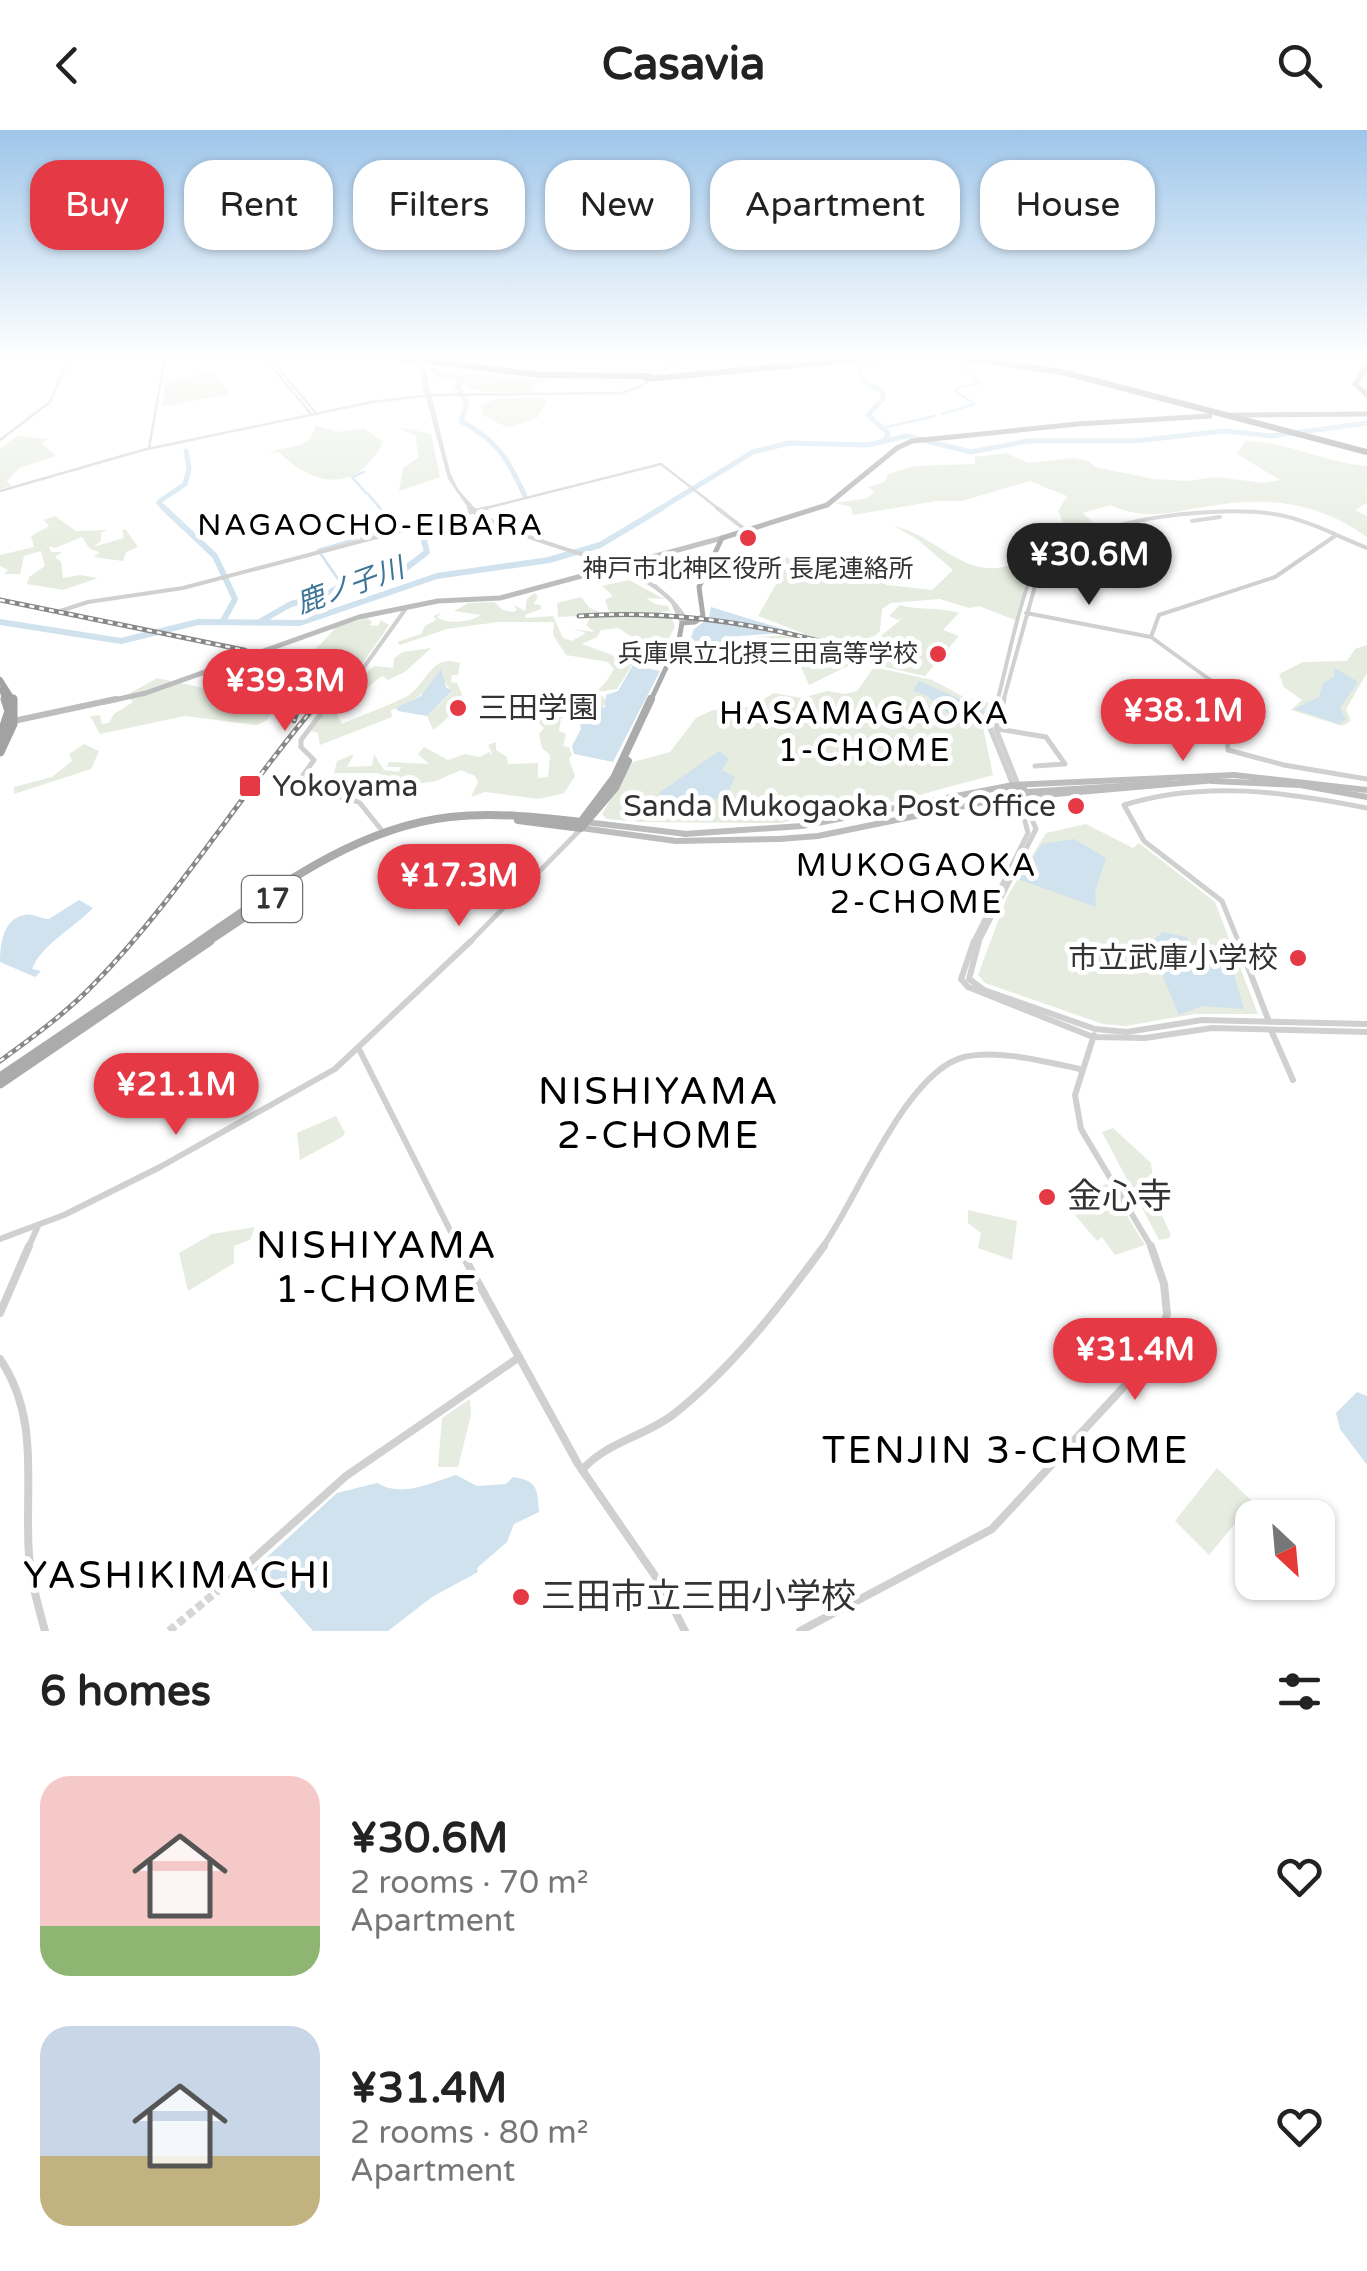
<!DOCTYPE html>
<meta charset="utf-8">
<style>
body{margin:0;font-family:"Varela Round","Noto Sans JP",sans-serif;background:#f2f2f2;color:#222;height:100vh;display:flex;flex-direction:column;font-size:38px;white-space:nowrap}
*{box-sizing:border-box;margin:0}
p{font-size:32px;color:#767676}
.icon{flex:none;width:55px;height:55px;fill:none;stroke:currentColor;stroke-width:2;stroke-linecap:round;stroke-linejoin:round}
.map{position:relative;height:1501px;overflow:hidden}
.side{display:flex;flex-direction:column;background:#fff;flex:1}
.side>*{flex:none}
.guide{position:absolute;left:30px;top:30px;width:1308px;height:90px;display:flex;gap:20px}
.needle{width:65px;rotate:154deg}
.buttons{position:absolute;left:1235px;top:1370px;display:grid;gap:20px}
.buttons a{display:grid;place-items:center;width:100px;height:100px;border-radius:20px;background:#fff;box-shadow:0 2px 8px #0004;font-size:50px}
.price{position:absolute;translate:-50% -85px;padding:0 22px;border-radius:35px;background:#e63946;color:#fff;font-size:32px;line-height:65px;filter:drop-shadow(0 2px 5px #0008)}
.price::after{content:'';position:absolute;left:50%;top:60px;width:30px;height:22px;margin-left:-15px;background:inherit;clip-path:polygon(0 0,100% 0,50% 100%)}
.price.current{background:#222;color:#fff}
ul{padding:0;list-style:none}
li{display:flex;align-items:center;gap:30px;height:250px;padding:0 40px}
li span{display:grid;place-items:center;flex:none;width:280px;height:200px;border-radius:30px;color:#555}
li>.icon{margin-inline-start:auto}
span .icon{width:120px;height:120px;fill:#fffc;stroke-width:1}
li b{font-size:42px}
h2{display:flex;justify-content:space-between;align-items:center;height:120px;padding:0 40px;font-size:42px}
.tag{padding:0 35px;border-radius:30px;background:#fff;box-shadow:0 2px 8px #0004;font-size:35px;line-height:90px}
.tag.current{background:#e63946;color:#fff}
header{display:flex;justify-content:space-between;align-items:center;height:130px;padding:0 40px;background:#fff;font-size:45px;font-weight:700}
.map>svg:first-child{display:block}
.green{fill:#e6ecdf}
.water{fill:#cfe2ee}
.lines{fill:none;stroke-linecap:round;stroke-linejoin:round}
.stream{stroke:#cfe2ee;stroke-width:2.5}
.river-far1{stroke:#cfe2ee;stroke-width:5}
.river{stroke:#cfe2ee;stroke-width:6}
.tertiary-tunnel{stroke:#d6d6d6;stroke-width:8;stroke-dasharray:8 4;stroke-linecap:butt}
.tertiary-far4{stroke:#d0d0d0;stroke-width:2.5}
.tertiary-far3{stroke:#d0d0d0;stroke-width:4}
.tertiary-far2{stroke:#d0d0d0;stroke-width:5}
.tertiary-far1{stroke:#d0d0d0;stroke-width:6}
.tertiary{stroke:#d0d0d0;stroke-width:8}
.secondary-far1{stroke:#bdbdbd;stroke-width:5}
.secondary{stroke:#bdbdbd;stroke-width:6}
.primary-far2{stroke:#ababab;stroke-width:5}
.primary-far1{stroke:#ababab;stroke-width:8}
.primary{stroke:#ababab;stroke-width:9}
.trunk-far1{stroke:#a2a2a2;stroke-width:6}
.trunk{stroke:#a2a2a2;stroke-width:9}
.motorway{stroke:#9a9a9a;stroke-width:6}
.rail-casing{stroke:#888;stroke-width:5}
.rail{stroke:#fff;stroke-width:2.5;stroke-dasharray:5;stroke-linecap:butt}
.secondary-bridge{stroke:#bdbdbd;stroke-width:6}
.motorway-bridge{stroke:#9a9a9a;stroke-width:6}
.poi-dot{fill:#e63946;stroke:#fff;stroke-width:4}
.labels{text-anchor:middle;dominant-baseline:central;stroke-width:10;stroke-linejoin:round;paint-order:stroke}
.far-poi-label{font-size:25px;fill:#333;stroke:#fff}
.far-water-label{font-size:28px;font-style:italic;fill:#3f7597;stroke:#fff}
.shield{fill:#fff;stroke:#707070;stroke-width:2.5}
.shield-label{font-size:28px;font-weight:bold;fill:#333}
.far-quarter-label{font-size:30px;letter-spacing:2.5px;fill:#000;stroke:#fff}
.poi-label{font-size:30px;fill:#333;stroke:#fff;text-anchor:start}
.neighbourhood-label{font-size:32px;letter-spacing:2.5px;fill:#000;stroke:#fff}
.near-poi-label{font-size:35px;fill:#333;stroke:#fff;text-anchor:start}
.near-neighbourhood-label{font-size:38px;letter-spacing:2.5px;fill:#000;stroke:#fff}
</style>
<header><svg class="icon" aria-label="back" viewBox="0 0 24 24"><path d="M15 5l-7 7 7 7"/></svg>Casavia<svg class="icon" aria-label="search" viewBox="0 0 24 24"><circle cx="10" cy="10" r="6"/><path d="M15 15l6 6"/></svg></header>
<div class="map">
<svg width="1367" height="1501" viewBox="0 0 1367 1501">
<rect width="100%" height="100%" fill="#fff"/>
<g class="green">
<path d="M213 242 229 264 162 277 166 251Z"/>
<path d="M432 242 548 250 531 256 532 263 483 262 467 258 465 253 434 246Z"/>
<path d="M543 268 547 272 537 288 508 298 483 285 481 276 495 269Z"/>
<path d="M315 295 339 302 364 298 383 312C358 361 317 360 279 322L269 323C288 314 311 322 315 295Z"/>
<path d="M398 297 431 304 440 347 399 361 403 338 419 327 415 306Z"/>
<path d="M17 306 49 309 41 313 56 326 19 338 7 351 11 356 0 359V319Z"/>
<path d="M1245 311C1287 311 1325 333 1367 336V373L1355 380 1367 386V407C1318 372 1269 366 1209 376 1172 382 1145 391 1110 375L1083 383 1099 399C1044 415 1028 436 1015 490L979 476 969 478 940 469 891 473 882 479 880 501 869 511 870 519 856 532 809 555 798 530 776 520 749 521 740 514 756 507 805 504 758 486 785 438V427L825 438 864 441 887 455 932 460 953 440 917 409 894 396C939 406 966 454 1016 433L1021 410 1063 392 1058 381 1067 366 1030 351 962 371H936L853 385 851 377 835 373 868 368 874 362 868 357 885 352 888 344 914 336 975 334V327L1006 323 1028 333 1073 328 1089 331 1095 337 1154 349 1187 351 1216 347 1264 353 1280 350 1237 324Z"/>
<path d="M55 386 76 401 107 400 101 403V411L93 417 124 408 122 399 126 400 138 417 126 422 123 431 94 427 100 422 90 419 82 407 55 418 49 416 51 422H62L55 427 61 432 63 448 80 445 98 448 63 460 27 454 29 447 45 436 41 421 24 426 20 444H4L8 440 0 436V425L34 417 31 406 49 396 44 390Z"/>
<path d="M629 450 664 469 646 468 655 474 668 476 670 481 660 482 671 486 675 497 662 520 627 525 634 508 618 498 601 500 597 507 582 514 637 534 632 535 617 559 598 562 607 571 604 576 561 588 559 601 566 604 563 616 569 617 572 625 569 629 575 646 564 663 539 669 485 662 471 667 478 652 475 646 461 640 436 651 416 654 376 643H334L337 631 354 624 347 637 372 636 374 624 384 640 399 642 401 637H387L389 632 429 634 418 624 424 617 448 630 465 624 480 627 489 622 493 625 488 615 496 612V620L507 627 508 634 538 633V648L548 647 550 625 542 618 539 604 544 598 537 591C571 576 597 571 614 539L608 532 566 525 553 505 554 492H498L447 499 400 515 397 512 421 504 425 496 436 490 434 486 442 482 437 487C448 495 471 492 481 485L454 481 468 473 494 472 503 480 513 482 517 480 514 475 525 481 527 469 534 463 538 466 534 474 541 475V479L525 485 526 488 553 486 563 508 572 511 586 503 573 499 594 502 586 495 590 488 598 485 558 487 557 473 581 467 590 478 611 487 605 470 613 466 602 456Z"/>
<path d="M900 475C918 481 937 476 959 483L943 500 959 506 925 546 872 534 874 530 866 528 875 519 876 510 904 487 898 490 889 486Z"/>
<path d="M367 488 372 492 369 495 378 496 381 490 389 495 353 547 355 551 375 536 393 538 394 528 403 522 431 518 405 542 388 550 383 546C366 555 357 572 337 584L342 594C358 587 400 571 409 565 428 551 432 523 460 533L458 545H452L451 552 457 553 462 564C457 579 446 591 433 600L427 586 452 562 443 550C424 560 413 574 391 580L392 587 320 615 318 603 311 601 338 565 339 558 312 561 290 535 321 514 336 497Z"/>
<path d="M1367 515V543L1346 579 1351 591 1342 596 1291 580 1302 570 1284 557 1279 544 1303 532 1347 531 1355 519Z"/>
<path d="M874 537 932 550 964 567 990 573 983 597 993 645 901 670 780 693 642 692 607 689 602 684 633 632 670 622 696 588 713 580 750 577 774 563 801 568 827 561 845 564 857 561Z"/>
<path d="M279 540 284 541 296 561 276 573 267 590 257 595 185 586 100 604 90 586 100 585 102 594 109 593 114 584 133 572 127 565 157 548 227 563 278 554 275 543Z"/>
<path d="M84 614 99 621 91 639 14 664V657L52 647 72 631 69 624Z"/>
<path d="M1086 694 1133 718 1139 713 1215 772 1258 884H1195L1125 896 1103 894 985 853 978 845 1007 767 1046 703Z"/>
<path d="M336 986 345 1003 342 1007 300 1030 297 1003Z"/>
<path d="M1113 998 1151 1033 1156 1072 1171 1105 1169 1108 1159 1110 1102 1002Z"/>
<path d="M1106 1054H1107L1145 1115 1115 1125 1102 1107 1097 1111 1075 1085 1080 1079 1071 1069Z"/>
<path d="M968 1080 1017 1091 1012 1130 978 1118 981 1103 968 1093Z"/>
<path d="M255 1097 250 1110 234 1116V1133L188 1161 179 1123 212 1104Z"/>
<path d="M470 1269 471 1285 458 1337H438L442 1288Z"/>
<path d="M1217 1338 1253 1372 1209 1425 1175 1391Z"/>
</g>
<g class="water">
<path d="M711 477 793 502 729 507 724 513 686 523 694 499 709 488Z"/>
<path d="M633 535 660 541 613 632 574 624 572 616 581 599 579 586 588 578 605 577 606 565 618 561Z"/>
<path d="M1335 538 1358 552 1340 578 1346 589 1339 594 1294 579 1319 567 1323 553 1334 547Z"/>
<path d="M441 539 446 557 452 561 427 586 398 581 396 578 421 566Z"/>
<path d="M919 551 971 574 977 572 985 582 974 592 949 595 951 586 926 565 913 561Z"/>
<path d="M719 621 729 629 722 640 735 647 726 666 706 672 703 687H669L659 663Z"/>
<path d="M1074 709 1106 728 1095 762 1096 777 1018 749 1042 714Z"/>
<path d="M79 770 93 778C74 798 42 814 32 839L41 841 35 847 0 832C0 815 3 788 25 785 33 783 40 789 49 789Z"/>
<path d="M1163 802 1186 807 1205 833 1232 838 1244 879 1202 876 1179 885 1149 813Z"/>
<path d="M1357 1262 1367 1266V1335L1340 1299 1336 1283Z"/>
<path d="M456 1345 477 1356 506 1354 513 1347C538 1351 537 1358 539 1382L514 1394 507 1412 477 1438 478 1442 432 1467 388 1501H313L262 1443 253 1440 337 1363 377 1353C402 1368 430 1353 456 1345Z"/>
</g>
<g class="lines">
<g class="stream">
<path d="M956 258 982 253 967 241 969 231"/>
<path d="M955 261 964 267"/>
<path d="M942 284 975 274 967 269"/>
<path d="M887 297 935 286"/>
<path d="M364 342 352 347 366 363"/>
<path d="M361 408 397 398 368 364"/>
<path d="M340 452 318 420 356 409"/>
</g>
<g class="river-far1">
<path d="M857 234 863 251 883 262V270"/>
<path d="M432 236 435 243 463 249 457 256 467 273 461 291C500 313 506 327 525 366"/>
<path d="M879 273 868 285 888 303 885 311"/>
<path d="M160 371 185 354 189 339 186 321"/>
<path d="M159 373 166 380"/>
<path d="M658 380 753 322 789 313 867 315 907 306 971 322 1028 311H1135L1224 301 1272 306 1367 293"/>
</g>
<g class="river">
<path d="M164 378 215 426 235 469 223 491"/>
<path d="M261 491 291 474 326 465 345 453 406 438 427 422 421 399 432 394"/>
<path d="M0 492 121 511 198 492 300 493 437 446 549 430 600 415 662 378"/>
</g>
<path class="tertiary-tunnel" d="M169 1501 221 1458"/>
<g class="tertiary-far4">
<path d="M264 227 311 284"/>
<path d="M269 227 316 283"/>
<path d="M417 229 449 348 471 380"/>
<path d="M421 229 449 343 457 360 475 380"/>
<path d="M0 310 50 272 69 227"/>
<path d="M149 318 165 227"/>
<path d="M0 361 143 320 372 272 431 265 622 263 643 255 683 227"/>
<path d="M478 380 661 334 720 380"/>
</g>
<g class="tertiary-far3">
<path d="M469 378 503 404"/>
<path d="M472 378C535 426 650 422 688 493"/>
<path d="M717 378 747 401"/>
<path d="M1192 391 1220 387"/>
<path d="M655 456 672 471 682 493"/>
<path d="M57 482 88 472 183 458 487 378"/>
<path d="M1026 483 1151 507"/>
<path d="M330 572 364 537 407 477"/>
<path d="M997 572C1004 548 1023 454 1035 440 1077 388 1211 375 1274 384 1306 389 1337 406 1367 418"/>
<path d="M1003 572 1038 445 1048 433 1087 408"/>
<path d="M1225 572 1224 560 1151 507 1159 485 1275 447 1335 406"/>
</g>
<g class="tertiary-far2">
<path d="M332 569 301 610V617L314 630 296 655 359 672 384 703"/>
<path d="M998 569 990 598 1013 655"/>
<path d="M1004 569 996 599 1019 657"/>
<path d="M1225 569 1228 620 1284 635 1367 649"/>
<path d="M998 599 1046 607 1065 634 1035 636"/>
<path d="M469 813 580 700"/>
<path d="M973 813 1028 703 1018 664"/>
<path d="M978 813 1036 699 1023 667"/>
<path d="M1239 813 1222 771 1144 711 1124 675C1203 650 1287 662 1367 678"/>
</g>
<g class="tertiary-far1">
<path d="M974 811 961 849 968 857 1093 907 1145 908 1212 898 1367 902"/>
<path d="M979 811 969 849 984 860 1095 899 1127 902 1202 890 1367 894"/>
<path d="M1238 811 1268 889"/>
<path d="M1271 900 1293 950"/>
<path d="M1094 905 1075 965 1081 999 1152 1118"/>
<path d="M360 921 459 1118"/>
<path d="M0 1109 64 1085 160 1037 335 939 471 811"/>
<path d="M28 1118 38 1096"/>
<path d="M822 1118C856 1072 905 942 964 927 999 919 1046 932 1080 939"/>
</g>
<g class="tertiary">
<path d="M458 1116 578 1334 662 1456 685 1501"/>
<path d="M0 1183 29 1116"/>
<path d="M0 1229C41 1289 24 1357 29 1425 31 1451 38 1476 45 1501"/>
<path d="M582 1340C608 1311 644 1307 674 1284 733 1237 780 1176 824 1116"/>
<path d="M221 1458 346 1346 518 1228"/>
<path d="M800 1501 992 1399 1132 1248 1159 1213 1167 1184 1164 1154 1151 1116"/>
</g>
<path class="secondary-far1" d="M105 572 146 563 359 487 438 471 500 468 722 408"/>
<g class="secondary">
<path d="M9 592 116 569"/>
<path d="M1234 645 1367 660"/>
<path d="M1212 651 1300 655 1367 667"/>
<path d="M1026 662 1169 653"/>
<path d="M585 692 687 704"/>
<path d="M581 698 676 711 779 709"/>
<path d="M684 704 802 696 1013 655 1234 645"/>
<path d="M779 709 818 706 999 669 1216 650"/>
</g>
<g class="primary-far2">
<path d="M1367 236 1355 254 1367 265"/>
<path d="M1232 285 1367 284"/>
<path d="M650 572 679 510 682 493 695 492 703 486 699 457 722 408 827 375 897 318 912 311 1078 294 1210 286"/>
</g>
<g class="primary-far1">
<path d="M518 690 581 698 615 658 628 631"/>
<path d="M197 813C274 760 354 698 450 687 494 682 538 687 581 692L614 648 651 569"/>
<path d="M206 813 257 779"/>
</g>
<g class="primary">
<path d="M0 947 201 811"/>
<path d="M0 954 210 811"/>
</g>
<g class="trunk-far1">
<path d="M0 550 14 572"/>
<path d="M2 559 6 572"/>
</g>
<g class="trunk">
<path d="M0 608 9 581 5 569"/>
<path d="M0 622 13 594V569"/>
</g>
<g class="motorway">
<path d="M394 227 414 231"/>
<path d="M958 227 1062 242 1367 322"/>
<path d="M428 231 540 245 649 246"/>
<path d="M658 248 883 227"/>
</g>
<g class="rail-casing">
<g id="rail">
<path d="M0 470 244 520 282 536 297 552 299 576 294 591"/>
<path d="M579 486C664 480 745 491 827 513"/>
<path d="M0 931C33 907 66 883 94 854 180 766 243 659 323 567"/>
</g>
</g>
<use href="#rail" class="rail"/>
<g class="secondary-bridge">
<path d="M1008 659 1024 658"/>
<path d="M1011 663 1026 662"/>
</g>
<g class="motorway-bridge">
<path d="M411 228 428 231"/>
<path d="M645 248H658"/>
</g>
</g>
<linearGradient id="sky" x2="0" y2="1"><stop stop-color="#9ec6ea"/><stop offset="0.52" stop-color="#fff"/><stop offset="1" stop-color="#fff" stop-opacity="0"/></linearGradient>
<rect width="1367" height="437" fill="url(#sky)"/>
<g class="poi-dot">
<circle cx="748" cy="408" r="10"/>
<circle cx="938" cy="524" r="10"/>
<circle cx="458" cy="578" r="10"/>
<rect x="238" y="644" width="24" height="24" rx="5"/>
<circle cx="1076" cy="676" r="10"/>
<circle cx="1298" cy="828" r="10"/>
<circle cx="1047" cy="1067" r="10"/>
<circle cx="521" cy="1467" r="10"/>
</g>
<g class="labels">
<g class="far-poi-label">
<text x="748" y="439">神戸市北神区役所 長尾連絡所</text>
<text x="918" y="524" text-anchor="end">兵庫県立北摂三田高等学校</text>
</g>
<g class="far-water-label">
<text transform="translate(350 456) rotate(-20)">鹿ノ子川</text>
</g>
<rect class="shield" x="242" y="746" width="60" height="46" rx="8"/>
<g class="shield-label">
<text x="272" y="769">17</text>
</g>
<g class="far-quarter-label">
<text x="371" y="395">NAGAOCHO-EIBARA</text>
</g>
<g class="poi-label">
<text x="478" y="578">三田学園</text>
<text x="272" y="656">Yokoyama</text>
<text x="1056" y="676" text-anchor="end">Sanda Mukogaoka Post Office</text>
<text x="1278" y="828" text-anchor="end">市立武庫小学校</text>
</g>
<g class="neighbourhood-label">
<text x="865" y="584">HASAMAGAOKA<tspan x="865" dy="37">1-CHOME</tspan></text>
<text x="917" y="736">MUKOGAOKA<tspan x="917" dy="37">2-CHOME</tspan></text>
</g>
<g class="near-poi-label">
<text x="1067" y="1067">金心寺</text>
<text x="541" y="1467">三田市立三田小学校</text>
</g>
<g class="near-neighbourhood-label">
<text x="659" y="962">NISHIYAMA<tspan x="659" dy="44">2-CHOME</tspan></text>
<text x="377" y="1116">NISHIYAMA<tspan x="377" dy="44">1-CHOME</tspan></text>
<text x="1006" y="1321">TENJIN 3-CHOME</text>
<text x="178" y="1446">YASHIKIMACHI</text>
</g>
</g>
</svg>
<div class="buttons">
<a><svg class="needle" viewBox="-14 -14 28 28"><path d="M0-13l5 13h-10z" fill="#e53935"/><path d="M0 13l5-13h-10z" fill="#767676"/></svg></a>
</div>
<b class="price current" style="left:1089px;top:478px">¥30.6M</b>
<b class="price" style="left:285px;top:604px">¥39.3M</b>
<b class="price" style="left:1183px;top:634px">¥38.1M</b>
<b class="price" style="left:459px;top:799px">¥17.3M</b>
<b class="price" style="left:176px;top:1008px">¥21.1M</b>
<b class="price" style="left:1135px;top:1273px">¥31.4M</b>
<div class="guide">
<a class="tag current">Buy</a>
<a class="tag">Rent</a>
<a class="tag">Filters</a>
<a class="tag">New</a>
<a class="tag">Apartment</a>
<a class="tag">House</a>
</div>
</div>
<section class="side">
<h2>6 homes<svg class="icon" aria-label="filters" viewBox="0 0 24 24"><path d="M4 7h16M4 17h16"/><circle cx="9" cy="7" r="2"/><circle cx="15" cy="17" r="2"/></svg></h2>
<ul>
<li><span style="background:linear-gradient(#f6c9c9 75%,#8fb573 0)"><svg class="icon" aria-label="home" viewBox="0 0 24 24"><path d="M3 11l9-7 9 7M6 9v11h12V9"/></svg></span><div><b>¥30.6M</b><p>2 rooms · 70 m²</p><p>Apartment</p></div><svg class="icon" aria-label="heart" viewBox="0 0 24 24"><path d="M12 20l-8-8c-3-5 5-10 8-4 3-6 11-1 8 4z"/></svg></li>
<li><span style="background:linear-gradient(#c9d6e8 65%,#c2b280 0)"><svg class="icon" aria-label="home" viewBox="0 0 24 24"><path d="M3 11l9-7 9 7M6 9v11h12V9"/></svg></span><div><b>¥31.4M</b><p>2 rooms · 80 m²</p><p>Apartment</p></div><svg class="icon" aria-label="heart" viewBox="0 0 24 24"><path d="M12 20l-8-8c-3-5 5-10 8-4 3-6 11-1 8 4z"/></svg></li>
</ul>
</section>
